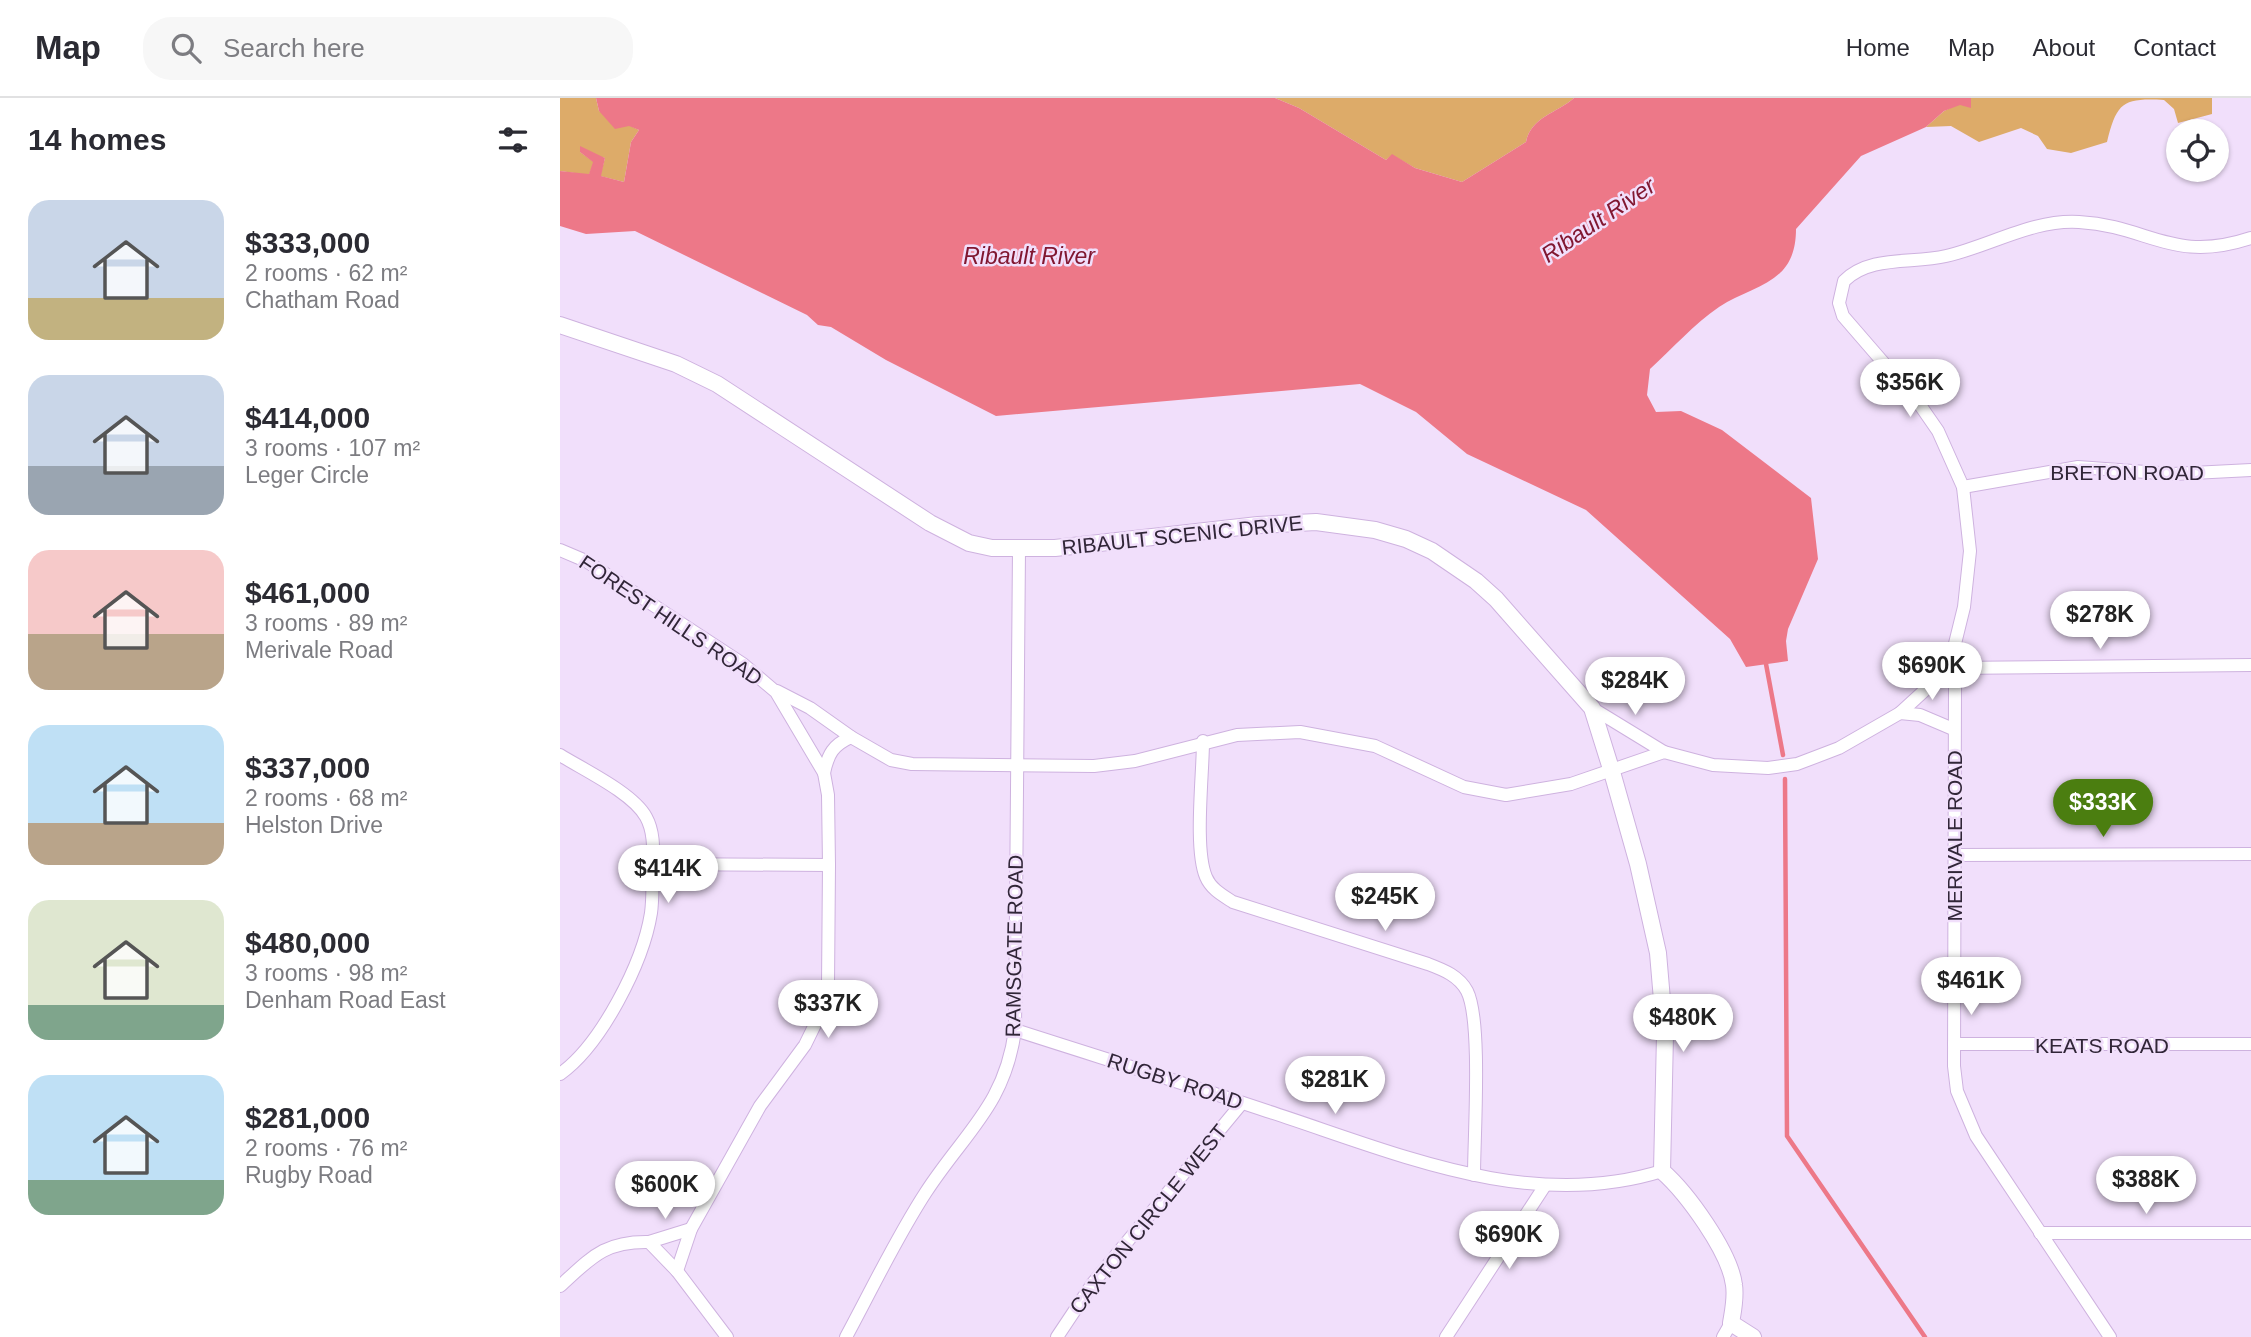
<!DOCTYPE html>
<meta charset="utf-8">
<style>
body{margin:0;font-family:Arial,sans-serif;background:#f7f7f7;color:#2b2b33;height:100vh;display:flex;flex-direction:column;font-size:26px;white-space:nowrap}
*{box-sizing:border-box;margin:0}
p{font-size:23px;color:#7c7c81}
.icon{flex:none;width:38px;height:38px;fill:none;stroke:currentColor;stroke-width:2;stroke-linecap:round;stroke-linejoin:round}
.map{position:relative;flex:1;overflow:hidden}
.sheet{display:flex;flex-direction:column;background:#fff;width:560px}
.sheet>*{flex:none}
.controls{position:absolute;left:1606px;top:21px;display:grid;gap:14px}
.controls a{display:grid;place-items:center;width:63px;height:63px;border-radius:50%;background:#fff;box-shadow:0 2px 5px #0004;font-size:35px}
.price{position:absolute;translate:-50% -60px;padding:0 16px;border-radius:24px;background:#fff;color:#222;font-size:23px;line-height:46px;filter:drop-shadow(0 2px 4px #0008)}
.price::after{content:'';position:absolute;left:50%;top:42px;width:21px;height:16px;margin-left:-10px;background:inherit;clip-path:polygon(0 0,100% 0,50% 100%)}
.price.selected{background:#4b7e10;color:#fff}
ul{padding:0;list-style:none}
li{display:flex;align-items:center;gap:21px;height:175px;padding:0 28px}
li span{display:grid;place-items:center;flex:none;width:196px;height:140px;border-radius:21px;color:#555}
li>.icon{margin-inline-start:auto}
span .icon{width:84px;height:84px;fill:#fffc;stroke-width:1}
li b{font-size:30px}
h2{display:flex;justify-content:space-between;align-items:center;height:84px;padding:0 28px;font-size:30px}
header{display:flex;align-items:center;gap:42px;box-sizing:border-box;height:98px;padding:0 35px;background:#fff;border-bottom:2px solid #e1e1e2}
header strong{font-size:33px}
nav{display:flex;gap:38px;margin-inline-start:auto;font-size:24px}
.search{width:490px;height:63px;background:#f7f7f7;display:flex;align-items:center;gap:18px;box-sizing:border-box;padding:0 24px;border-radius:28px;color:#7c7c81;font-size:26px}
main{display:flex;flex:1;min-height:0}
.map>svg:first-child{display:block}
.green{fill:#ddab69}
.water{fill:#ed7888}
.lines{fill:none;stroke-linecap:round;stroke-linejoin:round}
.stream{stroke:#ed7888;stroke-width:4.5}
.minor-casing{stroke:#ceb2df;stroke-width:14}
.tertiary-casing{stroke:#ceb2df;stroke-width:18}
.minor{stroke:#fff;stroke-width:12}
.tertiary{stroke:#fff;stroke-width:16}
.labels{text-anchor:middle;dominant-baseline:central;stroke-width:5;stroke-linejoin:round;paint-order:stroke}
.street-label{font-size:21px;fill:#312638;stroke:#f1dffb}
.water-label{font-size:23px;font-style:italic;fill:#811731;stroke:#f1dffb}
</style>
<header>
<strong>Map</strong>
<div class="search"><svg class="icon" aria-label="search" viewBox="0 0 24 24"><circle cx="10" cy="10" r="6"/><path d="M15 15l6 6"/></svg>Search here</div>
<nav><a>Home</a><a>Map</a><a>About</a><a>Contact</a></nav>
</header>
<main>
<section class="sheet">
<h2>14 homes<svg class="icon" aria-label="filters" viewBox="0 0 24 24"><path d="M4 7h16M4 17h16"/><circle cx="9" cy="7" r="2"/><circle cx="15" cy="17" r="2"/></svg></h2>
<ul>
<li><span style="background:linear-gradient(#c9d6e8 70%,#c2b280 0)"><svg class="icon" aria-label="home" viewBox="0 0 24 24"><path d="M3 11l9-7 9 7M6 9v11h12V9"/></svg></span><div><b>$333,000</b><p>2 rooms · 62 m²</p><p>Chatham Road</p></div></li>
<li><span style="background:linear-gradient(#c9d6e8 65%,#9aa5b1 0)"><svg class="icon" aria-label="home" viewBox="0 0 24 24"><path d="M3 11l9-7 9 7M6 9v11h12V9"/></svg></span><div><b>$414,000</b><p>3 rooms · 107 m²</p><p>Leger Circle</p></div></li>
<li><span style="background:linear-gradient(#f6c9c9 60%,#b9a48a 0)"><svg class="icon" aria-label="home" viewBox="0 0 24 24"><path d="M3 11l9-7 9 7M6 9v11h12V9"/></svg></span><div><b>$461,000</b><p>3 rooms · 89 m²</p><p>Merivale Road</p></div></li>
<li><span style="background:linear-gradient(#bfe0f5 70%,#b9a48a 0)"><svg class="icon" aria-label="home" viewBox="0 0 24 24"><path d="M3 11l9-7 9 7M6 9v11h12V9"/></svg></span><div><b>$337,000</b><p>2 rooms · 68 m²</p><p>Helston Drive</p></div></li>
<li><span style="background:linear-gradient(#dfe7d0 75%,#7fa58c 0)"><svg class="icon" aria-label="home" viewBox="0 0 24 24"><path d="M3 11l9-7 9 7M6 9v11h12V9"/></svg></span><div><b>$480,000</b><p>3 rooms · 98 m²</p><p>Denham Road East</p></div></li>
<li><span style="background:linear-gradient(#bfe0f5 75%,#7fa58c 0)"><svg class="icon" aria-label="home" viewBox="0 0 24 24"><path d="M3 11l9-7 9 7M6 9v11h12V9"/></svg></span><div><b>$281,000</b><p>2 rooms · 76 m²</p><p>Rugby Road</p></div></li>
</ul>
</section>
<div class="map">
<svg width="1691" height="1239" viewBox="0 0 1691 1239">
<rect width="100%" height="100%" fill="#f1dffb"/>
<g class="green">
<path d="M0 0H36L39 13 79 32 71 44 64 84 40 78 45 60 20 54 34 64 29 77 0 73Z"/>
<path d="M715 0H1014C997 15 971 19 966 44L902 84 855 70 832 57 826 62 739 10Z"/>
<path d="M1411 0H1652V16L1618 25 1614 11 1604 2C1563 0 1557 4 1547 44L1511 55 1487 51 1478 38 1461 30 1419 44 1391 28 1366 29 1384 13Z"/>
</g>
<path class="water" d="M36 0H715L739 10 826 62 832 56 855 70 902 84 966 44C971 19 997 15 1014 0H1411V10L1400 7 1384 13 1366 29 1301 58 1236 131C1236 187 1194 186 1159 209 1134 226 1112 251 1090 271L1087 297 1096 314 1121 313 1162 332 1251 400 1258 461 1228 531 1226 543 1228 563 1186 569 1170 541 1026 412 907 356 856 314 800 286 436 318 326 262 271 229 258 227 247 217 75 133 26 136 0 128V73L29 76 33 64 20 54V48L45 60 41 78 64 84 71 44 79 32 69 28 55 31 39 13Z"/>
<g class="lines">
<g class="stream">
<path d="M1206 566 1223 657"/>
<path d="M1225 681 1227 1038 1365 1239"/>
</g>
<g class="minor-casing">
<g id="minor">
<path d="M1403 389 1518 369 1613 376 1691 372"/>
<path d="M0 452 26 463 183 566 216 594 264 675C268 656 273 647 291 639L331 662 352 666 534 668 575 663 677 637 740 634 815 648 904 689 946 697 1011 686 1104 654 1153 667 1208 670 1237 666 1279 650 1340 615 1389 570 1404 509 1410 453 1403 389 1378 333 1360 307 1283 218 1279 205 1284 183C1310 157 1352 166 1386 158 1430 148 1473 121 1519 124 1589 128 1613 166 1691 140"/>
<path d="M217 593 250 610 291 639"/>
<path d="M1032 610 1104 654"/>
<path d="M1340 615 1360 617 1393 631"/>
<path d="M643 643C643 676 634 751 646 779 651 791 662 797 673 804L868 866C884 872 899 878 907 893 922 922 914 1039 914 1077"/>
<path d="M0 657C24 672 73 695 86 719 95 735 93 755 93 772 92 786 93 801 91 815 83 865 41 947 0 976"/>
<path d="M1395 757 1691 756"/>
<path d="M93 766 269 767"/>
<path d="M455 932C539 959 623 985 707 1013 834 1054 968 1115 1102 1073"/>
<path d="M1394 946H1691"/>
<path d="M1480 1135H1691"/>
<path d="M89 1144 131 1131"/>
<path d="M117 1173 131 1131 200 1008 245 947 264 908 268 887 269 767 268 697 264 675"/>
<path d="M0 1188C31 1160 44 1143 89 1144L117 1173 167 1239"/>
<path d="M286 1239C312 1191 336 1140 366 1094 405 1034 445 1007 455 932L459 451"/>
<path d="M497 1239 533 1185 682 1005"/>
<path d="M886 1239 984 1089"/>
<path d="M1163 1239 1171 1225"/>
<path d="M1550 1239 1416 1038 1397 993 1394 968 1395 588 1389 570 1691 567"/>
</g>
</g>
<g class="tertiary-casing">
<path id="tertiary" d="M0 227 116 266 157 286 370 425 409 445 432 450H495L698 427 756 424 815 432 846 441 872 453 916 483 936 501 1032 610 1052 674 1078 766 1098 855 1105 937 1102 1073C1127 1095 1170 1154 1174 1187 1176 1200 1173 1213 1171 1225L1193 1239"/>
</g>
<use href="#minor" class="minor"/>
<use href="#tertiary" class="tertiary"/>
</g>
<g class="labels">
<g class="street-label">
<text x="1567" y="374">BRETON ROAD</text>
<text transform="translate(622 437) rotate(-6)">RIBAULT SCENIC DRIVE</text>
<text transform="translate(111 522) rotate(34)">FOREST HILLS ROAD</text>
<text transform="translate(1394 738) rotate(-90)">MERIVALE ROAD</text>
<text transform="translate(454 848) rotate(-89)">RAMSGATE ROAD</text>
<text x="1542" y="947">KEATS ROAD</text>
<text transform="translate(615 983) rotate(18)">RUGBY ROAD</text>
<text transform="translate(588 1121) rotate(-51)">CAXTON CIRCLE WEST</text>
</g>
<g class="water-label">
<text transform="translate(1038 122) rotate(-34)">Ribault River</text>
<text x="469" y="158">Ribault River</text>
</g>
</g>
</svg>
<div class="controls">
<a><svg class="icon" aria-label="locate" viewBox="0 0 24 24"><circle cx="12" cy="12" r="6"/><path d="M12 2v4M12 18v4M2 12h4M18 12h4"/></svg></a>
</div>
<b class="price" style="left:1350px;top:321px">$356K</b>
<b class="price" style="left:1540px;top:553px">$278K</b>
<b class="price" style="left:1372px;top:604px">$690K</b>
<b class="price" style="left:1075px;top:619px">$284K</b>
<b class="price selected" style="left:1543px;top:741px">$333K</b>
<b class="price" style="left:108px;top:807px">$414K</b>
<b class="price" style="left:825px;top:835px">$245K</b>
<b class="price" style="left:1411px;top:919px">$461K</b>
<b class="price" style="left:268px;top:942px">$337K</b>
<b class="price" style="left:1123px;top:956px">$480K</b>
<b class="price" style="left:775px;top:1018px">$281K</b>
<b class="price" style="left:1586px;top:1118px">$388K</b>
<b class="price" style="left:105px;top:1123px">$600K</b>
<b class="price" style="left:949px;top:1173px">$690K</b>
</div>
</main>
